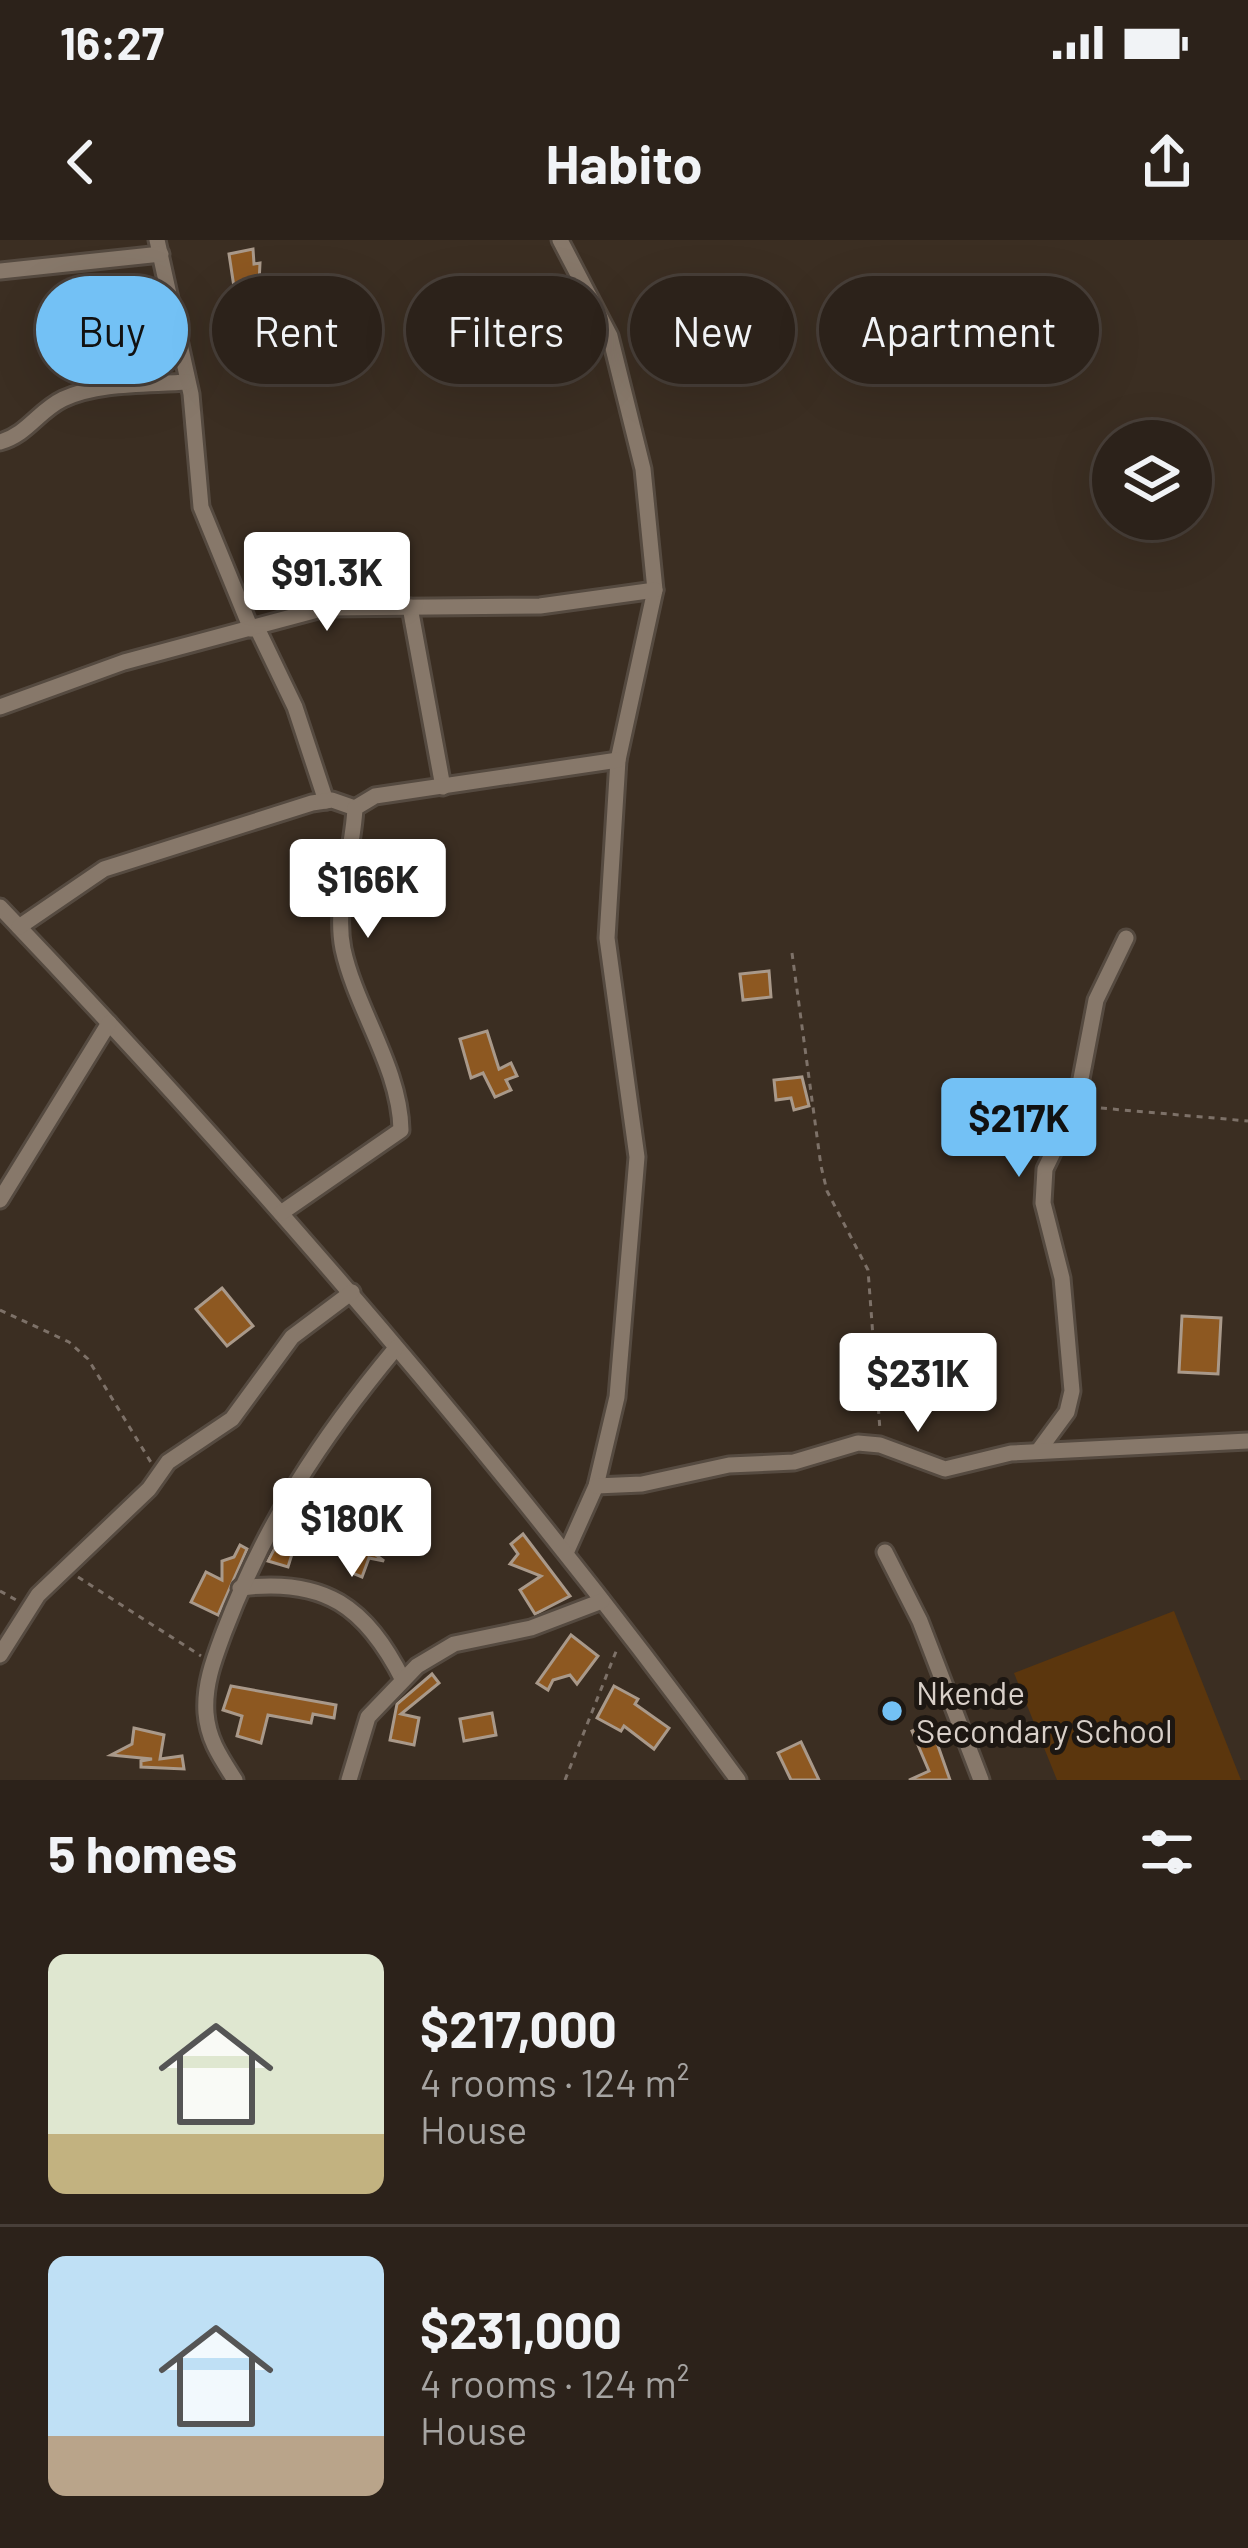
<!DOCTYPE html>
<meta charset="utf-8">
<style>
body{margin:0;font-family:Barlow,sans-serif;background:#382f27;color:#f1f3f6;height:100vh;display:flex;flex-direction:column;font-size:45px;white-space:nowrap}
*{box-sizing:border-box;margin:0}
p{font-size:39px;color:#a6a4a2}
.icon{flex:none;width:66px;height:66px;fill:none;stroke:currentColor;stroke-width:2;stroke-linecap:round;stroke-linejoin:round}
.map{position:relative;height:1540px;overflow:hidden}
.details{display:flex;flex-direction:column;background:#2c221a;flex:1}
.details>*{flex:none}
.hud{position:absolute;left:36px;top:36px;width:1176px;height:108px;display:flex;gap:24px}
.buttons{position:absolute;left:1092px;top:180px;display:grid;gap:24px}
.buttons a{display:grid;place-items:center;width:120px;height:120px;border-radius:50%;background:#2c221a;box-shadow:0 12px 48px #0002,0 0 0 3px #483f39;font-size:60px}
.price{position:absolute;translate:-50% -102px;padding:0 27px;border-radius:12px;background:#fff;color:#222;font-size:39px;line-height:78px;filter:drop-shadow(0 3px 6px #0008)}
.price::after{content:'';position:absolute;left:50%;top:72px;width:36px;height:27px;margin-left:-18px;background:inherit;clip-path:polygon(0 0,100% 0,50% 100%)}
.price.current{background:#73c1f5;color:#111}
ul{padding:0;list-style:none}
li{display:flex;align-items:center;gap:36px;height:300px;padding:0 48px}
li+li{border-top:3px solid #483f39}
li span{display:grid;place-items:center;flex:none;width:336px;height:240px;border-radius:18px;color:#555}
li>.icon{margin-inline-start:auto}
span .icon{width:144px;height:144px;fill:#fffc;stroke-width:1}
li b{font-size:51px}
h2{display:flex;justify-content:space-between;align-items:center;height:144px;padding:0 48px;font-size:51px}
.pill{padding:0 42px;border-radius:54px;background:#2c221a;box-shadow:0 12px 48px #0002,0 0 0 3px #483f39;font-size:42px;line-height:108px}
.pill.current{background:#73c1f5;color:#111}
.status{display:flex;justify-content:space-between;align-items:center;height:84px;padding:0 60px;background:#2c221a;direction:ltr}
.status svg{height:33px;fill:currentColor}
header{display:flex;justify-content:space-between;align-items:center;height:156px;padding:0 48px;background:#2c221a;font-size:54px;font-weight:700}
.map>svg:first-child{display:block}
.green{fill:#5b360d}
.building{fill:#8d5821;stroke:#a9998a;stroke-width:3}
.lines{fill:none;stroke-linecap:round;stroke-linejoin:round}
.minor-casing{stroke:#554a40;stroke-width:21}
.path{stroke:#7d7168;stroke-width:3;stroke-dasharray:6 6;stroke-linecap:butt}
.minor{stroke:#87786a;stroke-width:15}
.poi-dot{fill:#73c1f5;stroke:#1d1712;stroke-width:4.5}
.labels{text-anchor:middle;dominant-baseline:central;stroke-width:10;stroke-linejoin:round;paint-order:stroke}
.poi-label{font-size:33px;fill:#d9d0c9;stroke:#1d1712;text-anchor:start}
</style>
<div class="status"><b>16:27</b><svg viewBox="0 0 49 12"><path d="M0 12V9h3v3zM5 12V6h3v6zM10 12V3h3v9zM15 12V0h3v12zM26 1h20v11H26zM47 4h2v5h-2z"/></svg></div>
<header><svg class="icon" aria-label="back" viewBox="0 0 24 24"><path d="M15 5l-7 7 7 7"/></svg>Habito<svg class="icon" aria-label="share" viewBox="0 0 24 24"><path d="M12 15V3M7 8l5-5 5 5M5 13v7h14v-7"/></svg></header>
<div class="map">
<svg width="1248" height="1540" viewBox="0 0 1248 1540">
<rect width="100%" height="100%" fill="#3b2e22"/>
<path class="green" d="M1174 1371 1241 1540H1057L1014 1433Z"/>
<g class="building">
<path d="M253 9 254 24 260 23 259 43 234 47 229 14Z"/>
<path d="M769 731 771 757 743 760 740 734Z"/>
<path d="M487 791 499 829 511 823 517 836 506 840 511 850 495 857 483 833 471 838 460 799Z"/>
<path d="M802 837 809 866 794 870 791 858 776 860 774 840Z"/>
<path d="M222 1048 253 1086 227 1106 196 1069Z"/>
<path d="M1182 1076 1221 1078 1218 1134 1179 1132Z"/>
<path d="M362 1257 379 1270 378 1288 346 1293 384 1321 369 1318 362 1337 352 1333 358 1315 329 1307 331 1299 325 1297 329 1281Z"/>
<path d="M290 1279 302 1282 288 1327 268 1321Z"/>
<path d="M523 1294 570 1356 535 1374 520 1350 541 1336 510 1324 518 1314 511 1304Z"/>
<path d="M240 1305 247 1309 218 1375 191 1362 206 1332 222 1340V1321L234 1317Z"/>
<path d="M571 1395 598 1416 577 1444 570 1435 553 1440 548 1450 537 1443Z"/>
<path d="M432 1434 439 1443 401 1474 419 1478 414 1505 390 1500 397 1464Z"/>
<path d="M231 1446 336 1465 334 1478 313 1474 311 1483 268 1475 261 1503 237 1496 242 1476 223 1470Z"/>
<path d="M614 1446 638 1459 635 1464 669 1488 654 1509 624 1486 621 1491 597 1478Z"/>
<path d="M492 1473 496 1495 464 1501 460 1479Z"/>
<path d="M930 1483 950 1540H909L929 1531 912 1491Z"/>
<path d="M134 1488 164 1495 160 1519 182 1516 184 1529 141 1527V1521L152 1519 111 1515 132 1504Z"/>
<path d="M801 1502 819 1540H791L778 1513Z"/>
</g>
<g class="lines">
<g class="minor-casing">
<g id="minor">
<path d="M157 0 191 154 201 267 251 389"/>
<path d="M560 0 610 96 643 229 655 350 618 520 607 698 637 917 617 1157 596 1246 566 1313"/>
<path d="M0 31 161 14"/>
<path d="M0 202C28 194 38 171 63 159 99 142 148 145 187 142"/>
<path d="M410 367 443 547"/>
<path d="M257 388 295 467 326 561"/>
<path d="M0 467 124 422 325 368 540 366 655 350"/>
<path d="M0 667C263 943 513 1232 738 1540"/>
<path d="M19 687 104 629 312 563 332 560 355 568"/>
<path d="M0 960 109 783"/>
<path d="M281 973 401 890C400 828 356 769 343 709 334 664 353 613 355 568L375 556 618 520"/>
<path d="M1039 1210 1067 1172 1072 1151 1062 1038 1043 963 1045 929 1076 865 1096 760 1126 698"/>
<path d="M596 1246 642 1244 729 1225 794 1222 858 1203 880 1205 945 1229 1011 1213 1248 1201"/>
<path d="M885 1312 920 1381 981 1540"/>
<path d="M240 1348C325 1337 366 1367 403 1440"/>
<path d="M0 1415 38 1355 149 1249 168 1222 232 1179 292 1097 352 1052"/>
<path d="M235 1540C221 1518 208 1500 206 1473 204 1444 214 1419 224 1392 266 1282 321 1198 396 1108"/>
<path d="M349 1540 368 1477 417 1426 454 1404 531 1388 602 1361"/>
</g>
</g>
<g class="path">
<path d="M792 713 821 926 827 951 868 1030 880 1190"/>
<path d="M1089 867 1248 881"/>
<path d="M0 1070 69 1102 88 1119 152 1224"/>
<path d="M78 1337 201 1416"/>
<path d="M0 1351 18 1361"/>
<path d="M565 1540 617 1409"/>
</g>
<use href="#minor" class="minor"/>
</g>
<circle class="poi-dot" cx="892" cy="1471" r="12"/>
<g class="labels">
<g class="poi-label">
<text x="916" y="1452">Nkende<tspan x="916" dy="38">Secondary School</tspan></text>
</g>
</g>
</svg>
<div class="buttons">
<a><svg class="icon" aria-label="layers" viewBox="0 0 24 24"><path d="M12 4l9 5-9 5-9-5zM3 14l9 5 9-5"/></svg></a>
</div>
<b class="price" style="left:327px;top:394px">$91.3K</b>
<b class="price" style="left:368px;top:701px">$166K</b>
<b class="price current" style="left:1019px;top:940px">$217K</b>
<b class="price" style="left:918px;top:1195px">$231K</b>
<b class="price" style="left:352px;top:1340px">$180K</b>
<div class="hud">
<a class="pill current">Buy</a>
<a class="pill">Rent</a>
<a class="pill">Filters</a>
<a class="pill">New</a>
<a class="pill">Apartment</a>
</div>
</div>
<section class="details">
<h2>5 homes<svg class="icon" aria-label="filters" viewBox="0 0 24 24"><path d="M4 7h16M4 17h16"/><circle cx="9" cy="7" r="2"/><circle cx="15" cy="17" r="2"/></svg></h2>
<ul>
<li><span style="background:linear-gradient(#dfe7d0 75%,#c2b280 0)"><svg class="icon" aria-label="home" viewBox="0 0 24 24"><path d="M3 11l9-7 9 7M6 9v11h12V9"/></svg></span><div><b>$217,000</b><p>4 rooms · 124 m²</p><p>House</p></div></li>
<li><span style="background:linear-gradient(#bfe0f5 75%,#b9a48a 0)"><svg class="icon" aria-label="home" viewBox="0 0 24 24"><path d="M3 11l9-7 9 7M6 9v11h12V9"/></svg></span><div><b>$231,000</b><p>4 rooms · 124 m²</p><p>House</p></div></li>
</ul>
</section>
